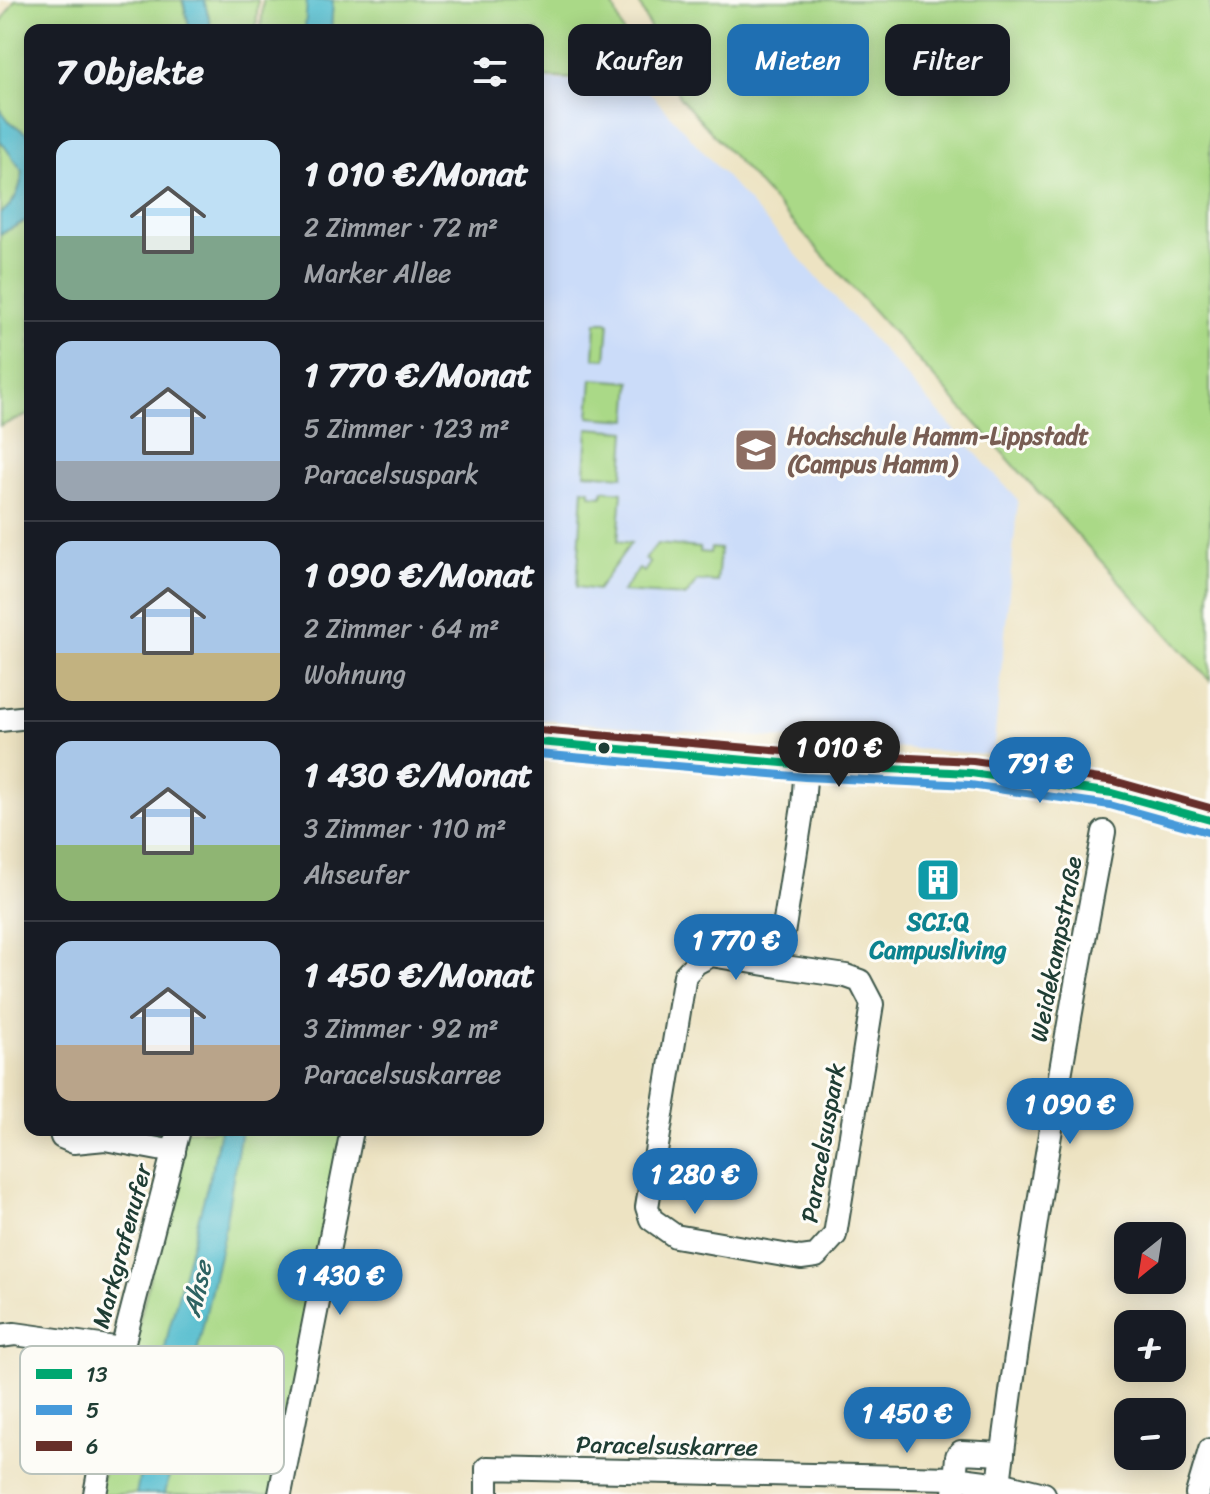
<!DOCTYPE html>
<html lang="de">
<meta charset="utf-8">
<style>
body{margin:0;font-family:Sriracha,sans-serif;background:#20242c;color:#f1f3f6;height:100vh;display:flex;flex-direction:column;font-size:30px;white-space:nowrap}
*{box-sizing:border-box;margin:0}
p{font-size:26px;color:#9ea1a6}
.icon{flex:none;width:44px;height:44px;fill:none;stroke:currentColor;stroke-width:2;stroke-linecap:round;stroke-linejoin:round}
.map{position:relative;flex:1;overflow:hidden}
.side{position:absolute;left:24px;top:24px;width:520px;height:1112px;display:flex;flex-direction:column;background:#171b24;border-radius:16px;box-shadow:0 4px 20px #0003}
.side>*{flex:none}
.banner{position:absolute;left:568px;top:24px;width:522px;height:72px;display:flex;gap:16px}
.needle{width:52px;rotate:210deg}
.buttons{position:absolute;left:1114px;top:1222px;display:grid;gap:16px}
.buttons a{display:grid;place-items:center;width:72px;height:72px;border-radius:16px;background:#171b24;box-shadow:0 4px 20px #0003;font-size:40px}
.price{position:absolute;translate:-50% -68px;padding:0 18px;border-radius:28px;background:#1f6fb2;color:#fff;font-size:26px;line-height:52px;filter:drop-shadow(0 2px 4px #0008)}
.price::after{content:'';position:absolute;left:50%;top:48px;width:24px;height:18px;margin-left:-12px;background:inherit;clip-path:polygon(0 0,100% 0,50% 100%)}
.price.current{background:#222;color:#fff}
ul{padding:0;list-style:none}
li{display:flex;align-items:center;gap:24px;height:200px;padding:0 32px}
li+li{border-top:2px solid #363941}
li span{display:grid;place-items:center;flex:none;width:224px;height:160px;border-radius:16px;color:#555}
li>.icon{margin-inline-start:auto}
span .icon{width:96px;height:96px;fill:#fffc;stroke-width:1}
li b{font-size:34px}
h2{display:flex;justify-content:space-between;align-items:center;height:96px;padding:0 32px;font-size:34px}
.tag{padding:0 28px;border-radius:16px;background:#171b24;box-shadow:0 4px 20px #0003;font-size:28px;line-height:72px}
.tag.current{background:#1f6fb2;color:#fff}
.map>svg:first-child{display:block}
.built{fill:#cbdcf9}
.green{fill:#aad987;stroke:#648b5e;stroke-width:2}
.water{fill:#50bbcd;stroke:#387c80;stroke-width:2}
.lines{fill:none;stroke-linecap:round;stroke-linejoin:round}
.minor-casing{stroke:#3e5649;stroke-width:26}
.minor{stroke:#fff;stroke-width:22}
.bus-1-casing{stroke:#fdfcf7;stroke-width:14}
.bus-2-casing{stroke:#fdfcf7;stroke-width:14}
.bus-3-casing{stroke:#fdfcf7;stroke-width:14}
.bus-1{stroke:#00a770;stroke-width:8}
.bus-2{stroke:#479ada;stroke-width:8}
.bus-3{stroke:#662f29;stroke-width:8}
.bus-dot{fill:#1f3d34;stroke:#fdfcf7;stroke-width:3}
.labels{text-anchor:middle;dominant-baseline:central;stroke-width:6;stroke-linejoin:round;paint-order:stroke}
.education-label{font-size:24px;font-weight:bold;fill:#785e54;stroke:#fdfcf7;text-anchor:start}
.culture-label{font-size:24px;font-weight:bold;fill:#0d838f;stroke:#fdfcf7}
.street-label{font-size:24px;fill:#1f3d34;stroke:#fdfcf7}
.water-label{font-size:26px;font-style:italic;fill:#2e6362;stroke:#fdfcf7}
.key{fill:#fdfcf7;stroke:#bac3bc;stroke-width:2}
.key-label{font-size:22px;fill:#1f3d34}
</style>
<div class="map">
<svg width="1210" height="1494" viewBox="0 0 1210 1494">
<rect width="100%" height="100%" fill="#fdfcf7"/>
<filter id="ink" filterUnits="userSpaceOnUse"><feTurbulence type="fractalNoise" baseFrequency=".0125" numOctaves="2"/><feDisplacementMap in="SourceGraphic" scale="16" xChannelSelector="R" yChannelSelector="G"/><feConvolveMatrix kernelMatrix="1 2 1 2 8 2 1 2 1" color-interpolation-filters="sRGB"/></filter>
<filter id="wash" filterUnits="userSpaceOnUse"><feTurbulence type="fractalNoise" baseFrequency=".006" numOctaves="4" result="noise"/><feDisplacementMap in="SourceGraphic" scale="32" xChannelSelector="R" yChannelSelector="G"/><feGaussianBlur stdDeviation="1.8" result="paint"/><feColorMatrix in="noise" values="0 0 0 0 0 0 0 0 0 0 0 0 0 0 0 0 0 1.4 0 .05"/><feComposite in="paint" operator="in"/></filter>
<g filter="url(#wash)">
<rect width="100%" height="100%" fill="#ede3c2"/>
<path class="built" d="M538 79 642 84 1018 500 993 755 538 720Z"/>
<g class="green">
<path d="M15 0H182L190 30H30V136L9 121 0 109V24Z"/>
<path d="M204 0H258L256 30H212Z"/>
<path d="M263 0H310L308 30H261Z"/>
<path d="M333 0H611L642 82 538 77V30H331Z"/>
<path d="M638 0H1210V681L680 98Z"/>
<path d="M0 140 23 171C20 189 16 203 0 214Z"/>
<path d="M30 219V414L0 426V234Z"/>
<path d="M596 322H609L606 359 594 358Z"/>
<path d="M592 379 631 382 628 420 589 417Z"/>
<path d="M588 428 626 431 623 476 585 473Z"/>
<path d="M583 489 590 490V495L602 496 603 490 622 492 618 541 631 543 597 590 577 587Z"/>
<path d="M657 544 700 548V552L710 553 711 548 720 549 717 582 697 581 686 596 622 592 639 569 644 572 650 563 645 559Z"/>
<path d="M185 1130H346L275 1494H98Z"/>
</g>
<g class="water">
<path d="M183 0H204L212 30H190Z"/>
<path d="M307 0H333L331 30H305Z"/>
<path d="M0 109 9 121 30 136V219L0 234V214C16 203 20 189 23 172L0 140Z"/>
<path d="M220 1130H241L223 1237 165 1494H136L169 1329 213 1164Z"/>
</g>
</g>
<g filter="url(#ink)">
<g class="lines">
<g class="minor-casing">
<g id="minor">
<path d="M0 720 30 717"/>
<path d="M538 742 806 765 971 773 1112 793 1210 820"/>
<path d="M778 966 711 955 696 963 685 975 647 1207 651 1219 675 1236 801 1258 816 1256 835 1235 872 1004 860 981 846 976 778 966 803 806 806 765"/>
<path d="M60 1130 62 1137 74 1142 105 1139 174 1152"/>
<path d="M0 1336 15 1334 122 1349"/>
<path d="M999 1484C1026 1265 1063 1048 1104 832"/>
<path d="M95 1494 122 1349 179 1130"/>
<path d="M280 1494 352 1130"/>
<path d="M487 1494V1468L954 1478 1008 1485 1044 1494"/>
<path d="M954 1494 957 1456 961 1452 1003 1454"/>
<path d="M1197 1494 1210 1450"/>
</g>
</g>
<use href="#minor" class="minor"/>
<g class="bus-1-casing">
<path id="bus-1" d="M538 742 806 765 971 773 1112 793 1210 820"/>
</g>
<g class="bus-2-casing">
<path id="bus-2" d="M538 754 805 777 970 785 1110 805 1207 832"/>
</g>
<g class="bus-3-casing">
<path id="bus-3" d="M539 730 807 753 973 761 1114 781 1210 808"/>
</g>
<use href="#bus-1" class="bus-1"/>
<use href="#bus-2" class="bus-2"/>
<use href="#bus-3" class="bus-3"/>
</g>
</g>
<defs>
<g id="university-square" transform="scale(2.3)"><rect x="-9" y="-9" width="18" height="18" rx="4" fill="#8d6e63" stroke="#fdfcf7"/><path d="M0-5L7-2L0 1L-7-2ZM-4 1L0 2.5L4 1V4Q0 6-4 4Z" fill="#fff"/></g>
<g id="building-square" transform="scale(2.3)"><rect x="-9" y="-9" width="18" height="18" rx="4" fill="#0f9aa8" stroke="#fdfcf7"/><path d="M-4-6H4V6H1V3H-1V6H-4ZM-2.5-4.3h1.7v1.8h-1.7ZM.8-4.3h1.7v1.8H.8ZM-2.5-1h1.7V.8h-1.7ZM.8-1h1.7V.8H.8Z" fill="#fff"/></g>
</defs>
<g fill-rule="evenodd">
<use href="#university-square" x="756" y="450"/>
<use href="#building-square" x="938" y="880"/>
</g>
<circle class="bus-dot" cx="604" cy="748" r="7"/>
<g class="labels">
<g class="education-label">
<text x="787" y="436">Hochschule Hamm-Lippstadt<tspan x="787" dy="28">(Campus Hamm)</tspan></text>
</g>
<g class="culture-label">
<text x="938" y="922">SCI:Q<tspan x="938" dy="28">Campusliving</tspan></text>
</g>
<g class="street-label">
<text transform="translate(1056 949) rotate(-79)">Weidekampstraße</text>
<text transform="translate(823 1143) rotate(-80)">Paracelsuspark</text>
<text transform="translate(122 1246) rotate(-75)">Markgrafenufer</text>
<text transform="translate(667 1446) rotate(1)">Paracelsuskarree</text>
</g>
<g class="water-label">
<text transform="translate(197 1289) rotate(-77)">Ahse</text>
</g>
</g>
<rect x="20" y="1346" width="264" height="128" rx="12" class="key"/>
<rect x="36" y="1369" width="36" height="10" fill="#00a770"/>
<rect x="36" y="1405" width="36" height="10" fill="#479ada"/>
<rect x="36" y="1441" width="36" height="10" fill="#662f29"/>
<g class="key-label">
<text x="86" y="1382">13</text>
<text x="86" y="1418">5</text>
<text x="86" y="1454">6</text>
</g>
</svg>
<div class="buttons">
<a><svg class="needle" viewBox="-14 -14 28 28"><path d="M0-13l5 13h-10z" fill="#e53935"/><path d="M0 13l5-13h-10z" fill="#9ea1a6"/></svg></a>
<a>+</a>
<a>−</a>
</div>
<b class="price current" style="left:839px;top:789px">1 010 €</b>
<b class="price" style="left:1040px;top:805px">791 €</b>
<b class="price" style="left:736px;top:982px">1 770 €</b>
<b class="price" style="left:1070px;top:1146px">1 090 €</b>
<b class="price" style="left:695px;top:1216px">1 280 €</b>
<b class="price" style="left:340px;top:1317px">1 430 €</b>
<b class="price" style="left:907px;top:1455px">1 450 €</b>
<div class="banner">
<a class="tag">Kaufen</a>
<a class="tag current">Mieten</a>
<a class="tag">Filter</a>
</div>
<section class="side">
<h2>7 Objekte<svg class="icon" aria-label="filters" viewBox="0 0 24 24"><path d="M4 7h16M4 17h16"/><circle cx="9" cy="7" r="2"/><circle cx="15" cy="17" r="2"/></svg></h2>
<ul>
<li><span style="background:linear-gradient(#bfe0f5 60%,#7fa58c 0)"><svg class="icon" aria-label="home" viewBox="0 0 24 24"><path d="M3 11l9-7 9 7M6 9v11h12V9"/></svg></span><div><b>1 010 €/Monat</b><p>2 Zimmer · 72 m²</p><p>Marker Allee</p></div></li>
<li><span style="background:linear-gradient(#a9c7e8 75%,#9aa5b1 0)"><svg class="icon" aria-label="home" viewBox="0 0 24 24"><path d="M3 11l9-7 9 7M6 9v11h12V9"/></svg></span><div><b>1 770 €/Monat</b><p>5 Zimmer · 123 m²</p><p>Paracelsuspark</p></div></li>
<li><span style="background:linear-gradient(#a9c7e8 70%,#c2b280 0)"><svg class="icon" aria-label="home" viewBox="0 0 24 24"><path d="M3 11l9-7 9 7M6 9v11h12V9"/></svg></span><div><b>1 090 €/Monat</b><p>2 Zimmer · 64 m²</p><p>Wohnung</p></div></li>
<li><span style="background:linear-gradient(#a9c7e8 65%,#8fb573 0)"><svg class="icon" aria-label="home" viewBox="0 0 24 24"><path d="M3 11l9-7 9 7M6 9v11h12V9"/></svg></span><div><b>1 430 €/Monat</b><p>3 Zimmer · 110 m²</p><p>Ahseufer</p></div></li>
<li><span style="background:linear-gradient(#a9c7e8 65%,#b9a48a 0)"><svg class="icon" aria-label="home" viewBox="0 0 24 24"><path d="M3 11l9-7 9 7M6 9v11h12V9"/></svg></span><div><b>1 450 €/Monat</b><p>3 Zimmer · 92 m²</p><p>Paracelsuskarree</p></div></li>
</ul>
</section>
</div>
